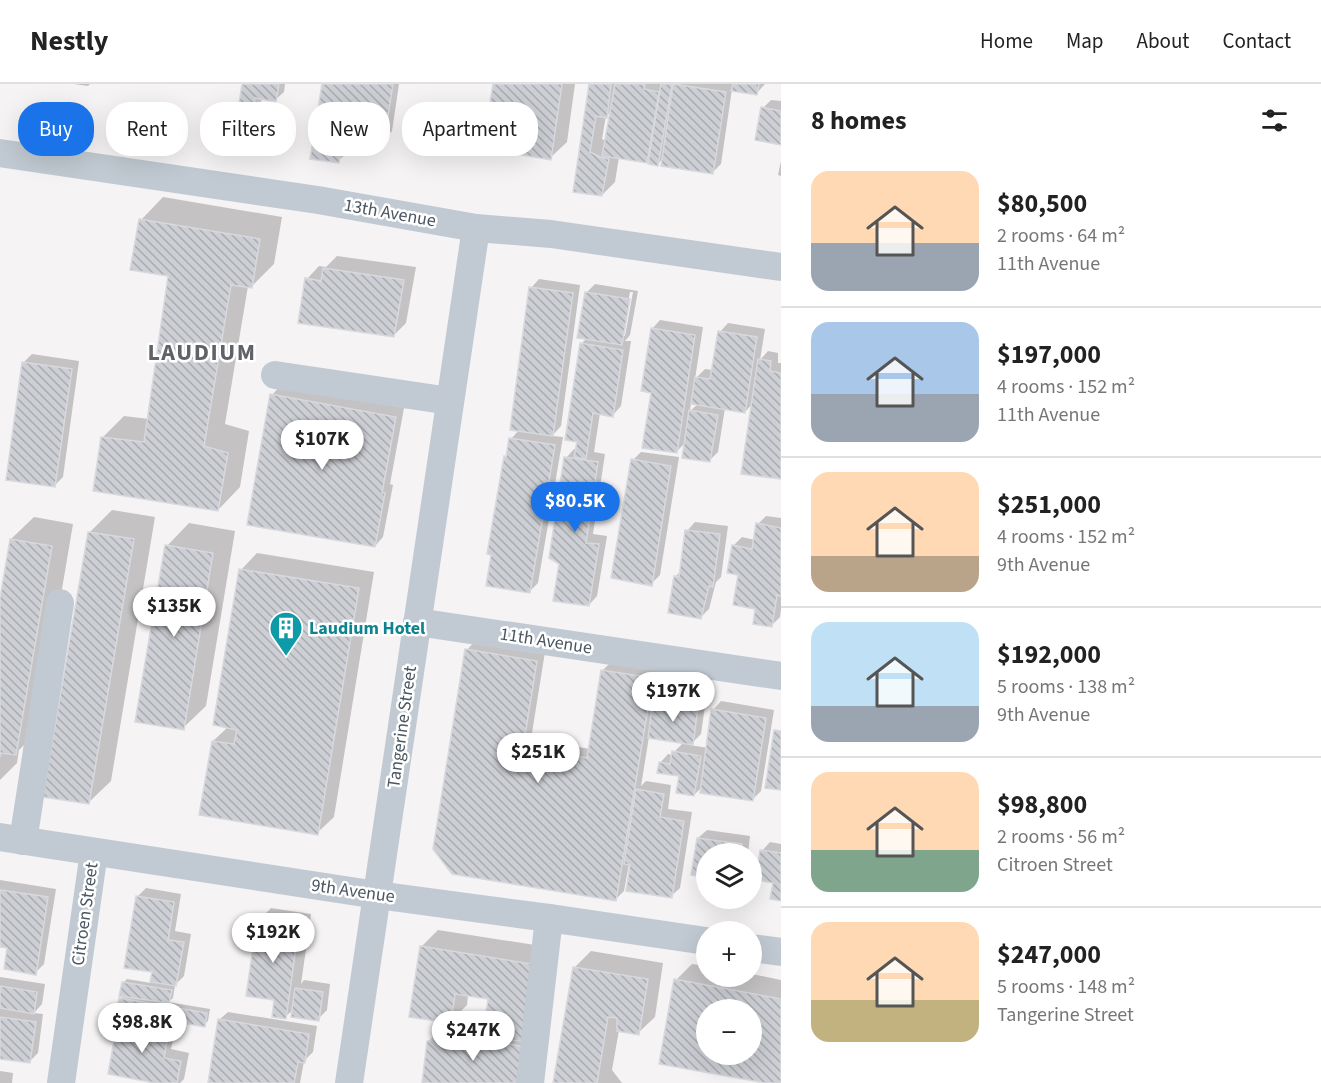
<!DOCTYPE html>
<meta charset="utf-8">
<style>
body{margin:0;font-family:"Source Sans 3",sans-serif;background:#f6f6f6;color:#222;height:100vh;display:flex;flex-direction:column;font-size:22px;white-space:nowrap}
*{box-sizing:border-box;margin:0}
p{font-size:20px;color:#767676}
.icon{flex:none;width:33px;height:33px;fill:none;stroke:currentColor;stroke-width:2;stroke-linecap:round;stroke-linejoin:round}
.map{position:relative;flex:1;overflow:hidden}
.panel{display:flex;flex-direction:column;background:#fff;width:540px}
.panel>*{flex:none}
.guide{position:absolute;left:18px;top:18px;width:570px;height:54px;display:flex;gap:12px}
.tools{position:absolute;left:696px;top:759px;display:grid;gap:12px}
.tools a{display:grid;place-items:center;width:66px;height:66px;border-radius:50%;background:#fff;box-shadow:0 6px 24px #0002;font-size:30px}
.price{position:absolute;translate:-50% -51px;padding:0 14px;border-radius:21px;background:#fff;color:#222;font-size:20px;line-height:39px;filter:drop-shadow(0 2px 3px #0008)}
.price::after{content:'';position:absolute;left:50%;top:36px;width:18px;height:14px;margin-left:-9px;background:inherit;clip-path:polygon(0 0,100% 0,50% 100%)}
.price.active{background:#1a73e8;color:#fff}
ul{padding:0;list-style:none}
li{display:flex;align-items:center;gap:18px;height:150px;padding:0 30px}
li+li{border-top:2px solid #e0e0e0}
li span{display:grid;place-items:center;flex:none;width:168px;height:120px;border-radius:18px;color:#555}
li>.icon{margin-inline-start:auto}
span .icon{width:72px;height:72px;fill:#fffc;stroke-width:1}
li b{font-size:26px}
h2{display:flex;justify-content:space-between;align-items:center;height:72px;padding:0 30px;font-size:26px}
.chip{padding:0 21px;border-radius:24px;background:#fff;box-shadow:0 6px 24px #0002;font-size:21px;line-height:54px}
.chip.active{background:#1a73e8;color:#fff}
header{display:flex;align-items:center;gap:36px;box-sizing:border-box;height:84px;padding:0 30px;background:#fff;border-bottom:2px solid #e0e0e0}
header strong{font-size:28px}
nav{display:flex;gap:33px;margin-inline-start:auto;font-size:21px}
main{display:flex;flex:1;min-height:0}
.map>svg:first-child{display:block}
.shadow{fill:#0003;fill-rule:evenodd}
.building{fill:url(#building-back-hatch);stroke:#d7d9de;stroke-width:1.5;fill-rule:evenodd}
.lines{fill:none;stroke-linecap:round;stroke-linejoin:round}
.minor{stroke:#c1cad2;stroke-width:28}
.labels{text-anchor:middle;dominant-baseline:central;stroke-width:5;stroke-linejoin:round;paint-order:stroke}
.street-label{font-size:18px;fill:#4a5661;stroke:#fff}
.culture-label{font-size:18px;font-weight:bold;fill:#0d838f;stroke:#fff;text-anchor:start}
.district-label{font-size:24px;font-weight:bold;letter-spacing:1.5px;fill:#5f6368;stroke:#fff}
</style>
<header>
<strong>Nestly</strong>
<nav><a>Home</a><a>Map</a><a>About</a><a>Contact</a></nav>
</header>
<main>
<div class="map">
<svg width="781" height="999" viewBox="0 0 781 999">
<defs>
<pattern id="building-back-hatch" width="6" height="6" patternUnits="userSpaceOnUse" patternTransform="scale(1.5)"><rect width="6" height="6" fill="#cdcfd5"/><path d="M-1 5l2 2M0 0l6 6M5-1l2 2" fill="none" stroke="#a8abb0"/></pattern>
</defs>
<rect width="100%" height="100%" fill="#f5f3f3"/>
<g class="shadow">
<path d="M74 0H90L88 2Z"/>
<path d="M244 0H285L284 8 275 16 262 14 261 18 252 27Z"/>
<path d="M323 0H399L392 47 383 56 349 50 347 69 338 77Z"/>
<path d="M494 0H575L567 58 550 74Z"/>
<path d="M590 0H765L756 10 732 5 721 80 713 88 663 74 658 80 651 73 646 78 619 73 615 98 602 111 575 107ZM612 27 606 57 602 55 606 32Z"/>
<path d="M771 16 781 17V59L763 24Z"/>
<path d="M781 77V92L778 91Z"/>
<path d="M163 113 282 133 274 180 252 202H248L225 340 249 347 240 403 218 426 102 354 124 332 149 335 170 190 141 136Z"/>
<path d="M337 172 416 183 406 239 394 251 307 195 319 182 326 183Z"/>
<path d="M539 195 580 201 561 342 552 352 563 353 538 499 530 507 505 373 508 370 511 355 519 346 531 204Z"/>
<path d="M595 200 638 207 630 251 625 257H631L621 322 613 331 600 329 594 368 605 370 593 450 607 452 597 512 589 521 560 479 566 374 574 365H577L581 260 587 254 586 209ZM630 208H633L625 252H622Z"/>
<path d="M660 236 703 243 695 295 705 285 713 286 720 248 728 239 765 245 760 276 768 267 778 269V279H781V394L753 319 745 328 725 324 718 368 710 376 686 358 677 367 652 308V245ZM691 319 698 320 690 327Z"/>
<path d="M32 270 79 277 63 393 55 401 23 279Z"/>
<path d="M280 302 404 324 390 400 393 401 383 453 375 462 272 311Z"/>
<path d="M641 368 679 373 660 491 651 500 633 376Z"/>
<path d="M112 426 155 433 111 697 88 719 89 449Z"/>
<path d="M766 432 781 434V526L780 533 771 542 757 524 740 490 733 462 742 453 755 456 758 440Z"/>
<path d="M34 433 73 440 38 647 19 666 17 679 0 696V523L11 455Z"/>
<path d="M695 438 728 442 721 493 716 498 709 525 701 533 675 493 681 487 687 447Z"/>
<path d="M189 439 235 447 206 622 183 644 167 462Z"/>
<path d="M257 469 374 488 334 733 317 749 213 657 228 643 241 486Z"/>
<path d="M475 557 545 568 531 655 590 665 602 587 611 578 660 586 655 616 663 608 706 615 701 650 690 661 708 664 713 626 721 617 774 626 761 707 753 715 703 702 694 711 681 691 660 679 668 670 673 671 674 668 684 658 649 653 641 702 646 697 671 701 668 725 692 728 680 804 671 812 632 780H629L624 807 616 815 453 789 467 566Z"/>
<path d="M707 746 750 752 748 770H706V792L693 790 698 754Z"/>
<path d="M770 758 781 760V816L762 767Z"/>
<path d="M0 796 56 805 44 880 35 889 9 862 0 861Z"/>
<path d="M146 804 181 810 175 847 191 850 184 892 175 901 173 914 168 918 210 925 208 937 204 941 177 937 171 965 189 969 184 995 180 999H156L119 936 127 929 120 915 124 911 123 899 127 895 151 899 153 887 137 813Z"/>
<path d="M271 824 311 830 301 900 304 896 330 900 327 926 318 935 293 926 285 933 276 915 258 837Z"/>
<path d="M438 846 554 864 535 999H423L428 958 445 941 469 935 486 937 490 914 468 911 467 921 450 938 421 863Z"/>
<path d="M591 867 663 879 655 933 638 949 619 946 612 986 622 999H555L574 884Z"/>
<path d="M692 880 706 882V892H752V890L781 896V999H774L660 979 676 896ZM706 926H752V970H706Z"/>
<path d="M0 893 45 900 42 920 34 929 43 930 38 969 30 977 0 973Z"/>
<path d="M228 928 317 942 313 968 304 977 300 999H209L219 936Z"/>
<path d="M0 987 13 989 12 999H0Z"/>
</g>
<g class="building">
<path d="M242 0H279L276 18 255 14 253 28 238 26Z"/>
<path d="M322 0H393L384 57 343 51 339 79 310 75Z"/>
<path d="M493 0H562L551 76 483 64Z"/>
<path d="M589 0H611L607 34 596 32 590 68 600 73 609 75 602 112 573 108Z"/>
<path d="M615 0H645L644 5 659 8 647 79 602 72Z"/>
<path d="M661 0H672L658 82 648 80Z"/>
<path d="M673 0 726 8 713 90 661 82Z"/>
<path d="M733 0H759L757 11 731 7Z"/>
<path d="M761 23 781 27V61L755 56Z"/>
<path d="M139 135 260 155 252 204 231 201 204 362 228 369 218 427 93 407 101 353 144 358 168 192 130 186Z"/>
<path d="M323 184 404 196 394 253 298 239 305 194 321 197Z"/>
<path d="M529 203 573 209 553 352 510 346Z"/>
<path d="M585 208 630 215 622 261 577 254Z"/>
<path d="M651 244 695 251 677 369 642 364 651 309 641 307Z"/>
<path d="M718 247 757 253 745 329 691 320 695 293 710 295Z"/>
<path d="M580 259 623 266 613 333 593 329 586 375 574 373 577 358 565 356Z"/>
<path d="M758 275 771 277 770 287 781 289V395L741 390Z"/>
<path d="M22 278 72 285 55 403 6 396Z"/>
<path d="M270 310 396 333 382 409H385L375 463 247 441Z"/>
<path d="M689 326 718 331 710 378 682 374Z"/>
<path d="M509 354 555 361 530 509 486 502 491 471 487 470 504 372 506 373Z"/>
<path d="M564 373 598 378 586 459 599 460 589 522 553 517 559 480 549 474Z"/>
<path d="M631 375 671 382 652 502 611 494Z"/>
<path d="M756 439 781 444V512L777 511 772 543 753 540 755 525 733 521 738 491 727 489 732 461 752 465Z"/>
<path d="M685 446 720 450 713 503 709 502 701 535 668 529 674 492 679 493Z"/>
<path d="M88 448 134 455 89 720 43 713Z"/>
<path d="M10 455 52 462 16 671 1 669 0 673V514Z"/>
<path d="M165 461 213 469 184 646 135 638Z"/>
<path d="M239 485 359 504 318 751 199 731 212 657 234 660 237 646 213 641Z"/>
<path d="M465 565 537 577 523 664 587 674 601 586 653 594 616 817 452 790 433 765Z"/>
<path d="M653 616 698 623 693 661 648 654Z"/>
<path d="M711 625 766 634 753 717 700 709Z"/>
<path d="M774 646 781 647V706L765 704Z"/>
<path d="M672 667 701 672 694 712 676 709 679 692 657 689 659 678 670 680Z"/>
<path d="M636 705 664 710 660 733 684 737 672 814 626 807 630 781 624 780Z"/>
<path d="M697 754 742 760 741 770H706V794L691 791Z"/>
<path d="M760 766 781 769V817L770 815 773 799 756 796Z"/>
<path d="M0 806 48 813 36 891 4 885 7 864 0 863Z"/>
<path d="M136 812 174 818 168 856 184 858 176 902 150 898 152 888 124 884Z"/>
<path d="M257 836 299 842 286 935 272 933 274 916 246 912Z"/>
<path d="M420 862 538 881 525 958 483 951 488 915 455 910 451 939 409 933Z"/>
<path d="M573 883 648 895 639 951 617 947V934L608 933 597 999H553Z"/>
<path d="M674 895 781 915V999H765L659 980ZM706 926H752V970H706Z"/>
<path d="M122 898 172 906 169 919 119 912Z"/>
<path d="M0 902 37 908 34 930 0 924Z"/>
<path d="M295 904 323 908 319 937 291 933Z"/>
<path d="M119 914 207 929 205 943 116 928Z"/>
<path d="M0 933 36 938 30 979 0 975Z"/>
<path d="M118 935 169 945 164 974 181 977 177 999H154L108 990Z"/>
<path d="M218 935 309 950 305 979 298 978 294 999H208Z"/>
<path d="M452 951 526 963 522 999H422L427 957Z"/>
</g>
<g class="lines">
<g class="minor">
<path d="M0 69 318 116 476 144 551 150 781 183"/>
<path d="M275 291 450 317"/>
<path d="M417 538 781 592"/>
<path d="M0 753 377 811 549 834 706 857"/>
<path d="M23 757 60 519"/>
<path d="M752 864 781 868"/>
<path d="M61 999 94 768"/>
<path d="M349 999 476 144"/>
<path d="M530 999 549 834"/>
</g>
</g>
<defs>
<g id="building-pin" transform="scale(1.725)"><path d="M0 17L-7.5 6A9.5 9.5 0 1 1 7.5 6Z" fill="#0f9aa8" stroke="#fff"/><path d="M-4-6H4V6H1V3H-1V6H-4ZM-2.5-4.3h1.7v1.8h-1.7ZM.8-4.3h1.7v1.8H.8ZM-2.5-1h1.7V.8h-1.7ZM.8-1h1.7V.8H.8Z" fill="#fff"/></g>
</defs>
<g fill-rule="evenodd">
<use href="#building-pin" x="286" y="544"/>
</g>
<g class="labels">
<g class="street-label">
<text transform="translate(390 129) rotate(10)">13th Avenue</text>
<text transform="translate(546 557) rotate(9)">11th Avenue</text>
<text transform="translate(402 643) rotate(-82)">Tangerine Street</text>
<text transform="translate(353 807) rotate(8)">9th Avenue</text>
<text transform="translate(85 830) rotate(-82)">Citroen Street</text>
</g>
<g class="culture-label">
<text x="309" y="544">Laudium Hotel</text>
</g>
<g class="district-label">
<text x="202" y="268">LAUDIUM</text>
</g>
</g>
</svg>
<div class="tools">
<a><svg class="icon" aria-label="layers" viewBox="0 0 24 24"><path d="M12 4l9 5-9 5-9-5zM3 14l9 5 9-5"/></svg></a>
<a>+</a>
<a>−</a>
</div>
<b class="price" style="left:322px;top:387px">$107K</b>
<b class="price active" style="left:575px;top:449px">$80.5K</b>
<b class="price" style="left:174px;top:554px">$135K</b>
<b class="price" style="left:673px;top:639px">$197K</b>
<b class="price" style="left:538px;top:700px">$251K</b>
<b class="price" style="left:273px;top:880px">$192K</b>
<b class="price" style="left:142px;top:970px">$98.8K</b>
<b class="price" style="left:473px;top:978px">$247K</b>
<div class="guide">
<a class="chip active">Buy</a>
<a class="chip">Rent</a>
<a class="chip">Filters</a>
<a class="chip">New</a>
<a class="chip">Apartment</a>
</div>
</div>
<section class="panel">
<h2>8 homes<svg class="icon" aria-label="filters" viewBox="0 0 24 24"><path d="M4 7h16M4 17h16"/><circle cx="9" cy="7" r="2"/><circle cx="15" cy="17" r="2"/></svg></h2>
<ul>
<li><span style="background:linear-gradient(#ffd9b3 60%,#9aa5b1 0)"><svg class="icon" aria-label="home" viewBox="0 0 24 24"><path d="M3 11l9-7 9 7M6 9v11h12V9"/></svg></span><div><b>$80,500</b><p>2 rooms · 64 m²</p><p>11th Avenue</p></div></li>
<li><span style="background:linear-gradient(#a9c7e8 60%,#9aa5b1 0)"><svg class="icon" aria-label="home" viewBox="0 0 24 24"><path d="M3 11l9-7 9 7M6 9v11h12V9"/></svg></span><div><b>$197,000</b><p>4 rooms · 152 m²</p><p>11th Avenue</p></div></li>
<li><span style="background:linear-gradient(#ffd9b3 70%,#b9a48a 0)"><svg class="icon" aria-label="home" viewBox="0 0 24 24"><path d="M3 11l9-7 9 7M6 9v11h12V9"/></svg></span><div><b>$251,000</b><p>4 rooms · 152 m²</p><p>9th Avenue</p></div></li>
<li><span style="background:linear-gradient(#bfe0f5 70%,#9aa5b1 0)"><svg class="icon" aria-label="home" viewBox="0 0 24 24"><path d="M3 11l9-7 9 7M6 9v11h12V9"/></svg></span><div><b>$192,000</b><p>5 rooms · 138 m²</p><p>9th Avenue</p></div></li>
<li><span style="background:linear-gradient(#ffd9b3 65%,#7fa58c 0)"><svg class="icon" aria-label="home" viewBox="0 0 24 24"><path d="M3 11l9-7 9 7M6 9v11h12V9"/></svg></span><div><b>$98,800</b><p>2 rooms · 56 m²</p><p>Citroen Street</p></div></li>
<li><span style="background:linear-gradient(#ffd9b3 65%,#c2b280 0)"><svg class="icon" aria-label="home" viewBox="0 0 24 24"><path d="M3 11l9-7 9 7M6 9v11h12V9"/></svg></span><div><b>$247,000</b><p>5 rooms · 148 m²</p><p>Tangerine Street</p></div></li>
</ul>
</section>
</main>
